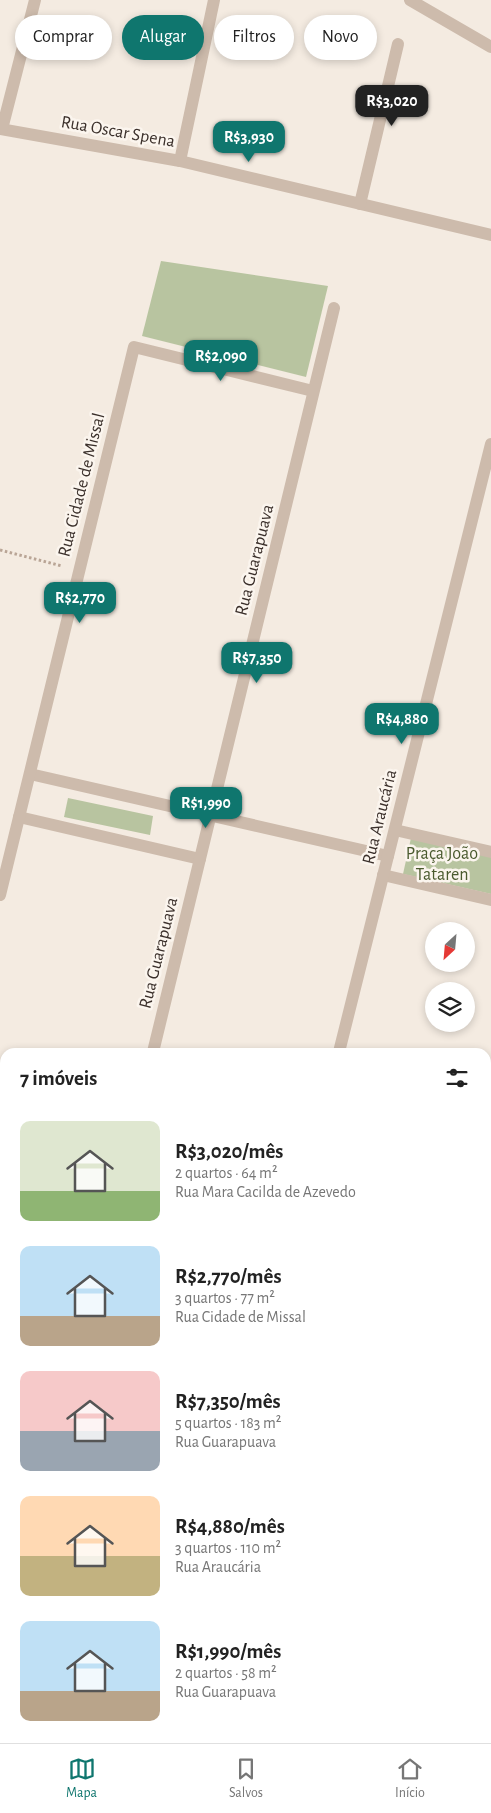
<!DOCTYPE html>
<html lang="pt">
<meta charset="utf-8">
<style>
body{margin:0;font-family:"Alegreya Sans",sans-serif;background:#f6f6f6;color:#222;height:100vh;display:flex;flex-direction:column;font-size:19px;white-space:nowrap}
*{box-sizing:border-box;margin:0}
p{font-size:16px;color:#767676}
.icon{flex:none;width:28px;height:28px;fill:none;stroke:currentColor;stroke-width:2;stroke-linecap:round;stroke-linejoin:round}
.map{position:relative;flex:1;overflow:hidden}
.sheet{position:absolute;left:0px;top:1048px;width:491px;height:696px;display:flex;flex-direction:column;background:#fff;border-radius:15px 15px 0 0;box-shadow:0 2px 8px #0003}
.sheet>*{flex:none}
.guide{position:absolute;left:15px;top:15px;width:461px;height:45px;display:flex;gap:10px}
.needle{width:32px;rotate:206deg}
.tools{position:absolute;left:425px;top:922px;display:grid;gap:10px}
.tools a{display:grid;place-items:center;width:50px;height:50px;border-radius:50%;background:#fff;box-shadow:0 2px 8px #0003;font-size:25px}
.price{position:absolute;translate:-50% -42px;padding:0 11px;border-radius:10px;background:#0f766e;color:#fff;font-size:16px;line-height:32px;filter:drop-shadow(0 1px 2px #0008)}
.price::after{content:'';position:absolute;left:50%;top:30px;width:15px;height:11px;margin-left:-8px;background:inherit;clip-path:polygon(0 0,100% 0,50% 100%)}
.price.active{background:#222;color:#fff}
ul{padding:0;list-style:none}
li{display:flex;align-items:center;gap:15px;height:125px;padding:0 20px}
li span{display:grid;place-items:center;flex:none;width:140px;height:100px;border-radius:10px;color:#555}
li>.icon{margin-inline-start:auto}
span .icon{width:60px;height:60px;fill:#fffc;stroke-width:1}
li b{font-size:21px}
h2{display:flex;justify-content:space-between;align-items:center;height:60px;padding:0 20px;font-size:21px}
.chip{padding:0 18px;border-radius:22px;background:#fff;box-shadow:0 2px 8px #0003;font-size:18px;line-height:45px}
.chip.active{background:#0f766e;color:#fff}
.tab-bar{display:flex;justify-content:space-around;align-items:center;height:70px;border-top:1px solid #e0e0e0;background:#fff;font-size:14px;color:#767676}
.tab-bar a{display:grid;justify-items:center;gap:2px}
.tab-bar .active{color:#0f766e}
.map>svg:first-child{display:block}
.green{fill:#b8c4a0}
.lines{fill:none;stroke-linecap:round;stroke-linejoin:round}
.path{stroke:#b9a596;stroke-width:3;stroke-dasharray:2.5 2.5;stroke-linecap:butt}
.minor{stroke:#cdbbac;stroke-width:12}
.tertiary{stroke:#cdbbac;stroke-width:12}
.secondary{stroke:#a18a7d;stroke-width:12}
.primary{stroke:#7d675c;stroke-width:12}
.labels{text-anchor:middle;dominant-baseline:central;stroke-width:5;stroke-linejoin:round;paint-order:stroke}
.street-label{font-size:18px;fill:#3b302b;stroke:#fbf5ee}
.park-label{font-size:18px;fill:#4a5a2e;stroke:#fbf5ee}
</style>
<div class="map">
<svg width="491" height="1743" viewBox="0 0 491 1743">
<rect width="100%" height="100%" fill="#f4ebe1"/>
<g class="green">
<path d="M161 261 328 286 306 377 142 336Z"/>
<path d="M68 798 153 816 150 835 64 817Z"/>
<path d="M411 838 491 857V894L403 874Z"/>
</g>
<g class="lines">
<path class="path" d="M0 550 62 566"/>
<g class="minor">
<path d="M410 0 491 47"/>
<path d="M0 129 180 161 491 235"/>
<path d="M2 129 35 0"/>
<path d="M180 161 214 0"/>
<path d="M360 204 398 44"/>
<path d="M30 774 388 856"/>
<path d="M19 817 200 859"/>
<path d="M395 830 491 852"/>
<path d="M383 875 491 900"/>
<path d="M0 895 134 347 313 391"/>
<path d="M153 1052 334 308"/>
<path d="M339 1052 491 444"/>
<path d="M486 1227 491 1208"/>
</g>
<g class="tertiary">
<path d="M0 1232 5 1234"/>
<path d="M486 1351 491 1352"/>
</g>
<g class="secondary">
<path d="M486 1550 491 1548"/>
<path d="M82 1743 91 1739"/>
</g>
<g class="primary">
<path d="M486 1614 491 1612"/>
<path d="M486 1658 491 1656"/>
<path d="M217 1743 226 1739"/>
<path d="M307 1743 315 1739"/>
</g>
</g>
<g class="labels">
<g class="street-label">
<text transform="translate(118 132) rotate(10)">Rua Oscar Spena</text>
<text transform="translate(82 485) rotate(-76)">Rua Cidade de Missal</text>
<text transform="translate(255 560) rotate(-76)">Rua Guarapuava</text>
<text transform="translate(380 817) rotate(-76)">Rua Araucária</text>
<text transform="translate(159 953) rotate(-76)">Rua Guarapuava</text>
</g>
<g class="park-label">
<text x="442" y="854">Praça João<tspan x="442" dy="21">Tataren</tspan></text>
</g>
</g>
</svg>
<div class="tools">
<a><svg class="needle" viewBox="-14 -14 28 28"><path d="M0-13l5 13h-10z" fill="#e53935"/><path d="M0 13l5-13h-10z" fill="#767676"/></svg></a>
<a><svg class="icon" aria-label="layers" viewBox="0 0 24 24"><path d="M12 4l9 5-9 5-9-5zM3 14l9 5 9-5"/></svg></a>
</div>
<b class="price active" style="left:392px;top:127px">R$3,020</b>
<b class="price" style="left:249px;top:163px">R$3,930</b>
<b class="price" style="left:221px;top:382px">R$2,090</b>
<b class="price" style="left:80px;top:624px">R$2,770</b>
<b class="price" style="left:257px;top:684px">R$7,350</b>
<b class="price" style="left:402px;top:745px">R$4,880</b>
<b class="price" style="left:206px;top:829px">R$1,990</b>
<div class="guide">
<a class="chip">Comprar</a>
<a class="chip active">Alugar</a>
<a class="chip">Filtros</a>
<a class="chip">Novo</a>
</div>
<section class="sheet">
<h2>7 imóveis<svg class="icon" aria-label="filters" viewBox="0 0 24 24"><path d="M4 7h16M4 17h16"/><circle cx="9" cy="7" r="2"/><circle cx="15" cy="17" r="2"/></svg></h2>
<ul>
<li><span style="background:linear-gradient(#dfe7d0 70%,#8fb573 0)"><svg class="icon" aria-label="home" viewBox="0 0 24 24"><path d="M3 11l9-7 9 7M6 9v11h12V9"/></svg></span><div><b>R$3,020/mês</b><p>2 quartos · 64 m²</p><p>Rua Mara Cacilda de Azevedo</p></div></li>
<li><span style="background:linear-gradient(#bfe0f5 70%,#b9a48a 0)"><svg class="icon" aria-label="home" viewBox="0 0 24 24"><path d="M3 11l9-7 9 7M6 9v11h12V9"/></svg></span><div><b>R$2,770/mês</b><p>3 quartos · 77 m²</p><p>Rua Cidade de Missal</p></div></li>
<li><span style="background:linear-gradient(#f6c9c9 60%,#9aa5b1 0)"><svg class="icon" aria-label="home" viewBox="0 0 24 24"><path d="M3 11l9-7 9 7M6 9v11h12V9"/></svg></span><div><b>R$7,350/mês</b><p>5 quartos · 183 m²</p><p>Rua Guarapuava</p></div></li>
<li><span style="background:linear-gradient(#ffd9b3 60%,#c2b280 0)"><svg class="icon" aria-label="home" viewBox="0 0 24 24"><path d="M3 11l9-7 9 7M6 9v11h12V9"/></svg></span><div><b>R$4,880/mês</b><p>3 quartos · 110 m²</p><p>Rua Araucária</p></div></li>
<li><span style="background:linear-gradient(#bfe0f5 70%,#b9a48a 0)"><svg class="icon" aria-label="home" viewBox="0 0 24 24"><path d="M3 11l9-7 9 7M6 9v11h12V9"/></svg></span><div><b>R$1,990/mês</b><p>2 quartos · 58 m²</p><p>Rua Guarapuava</p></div></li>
</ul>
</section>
</div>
<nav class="tab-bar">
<a class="active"><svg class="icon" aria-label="map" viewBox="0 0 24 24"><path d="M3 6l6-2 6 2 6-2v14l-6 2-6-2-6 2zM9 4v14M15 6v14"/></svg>Mapa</a>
<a><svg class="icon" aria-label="saved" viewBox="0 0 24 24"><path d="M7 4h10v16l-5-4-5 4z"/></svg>Salvos</a>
<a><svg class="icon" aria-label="home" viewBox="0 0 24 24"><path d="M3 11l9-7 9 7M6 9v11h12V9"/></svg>Início</a>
</nav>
